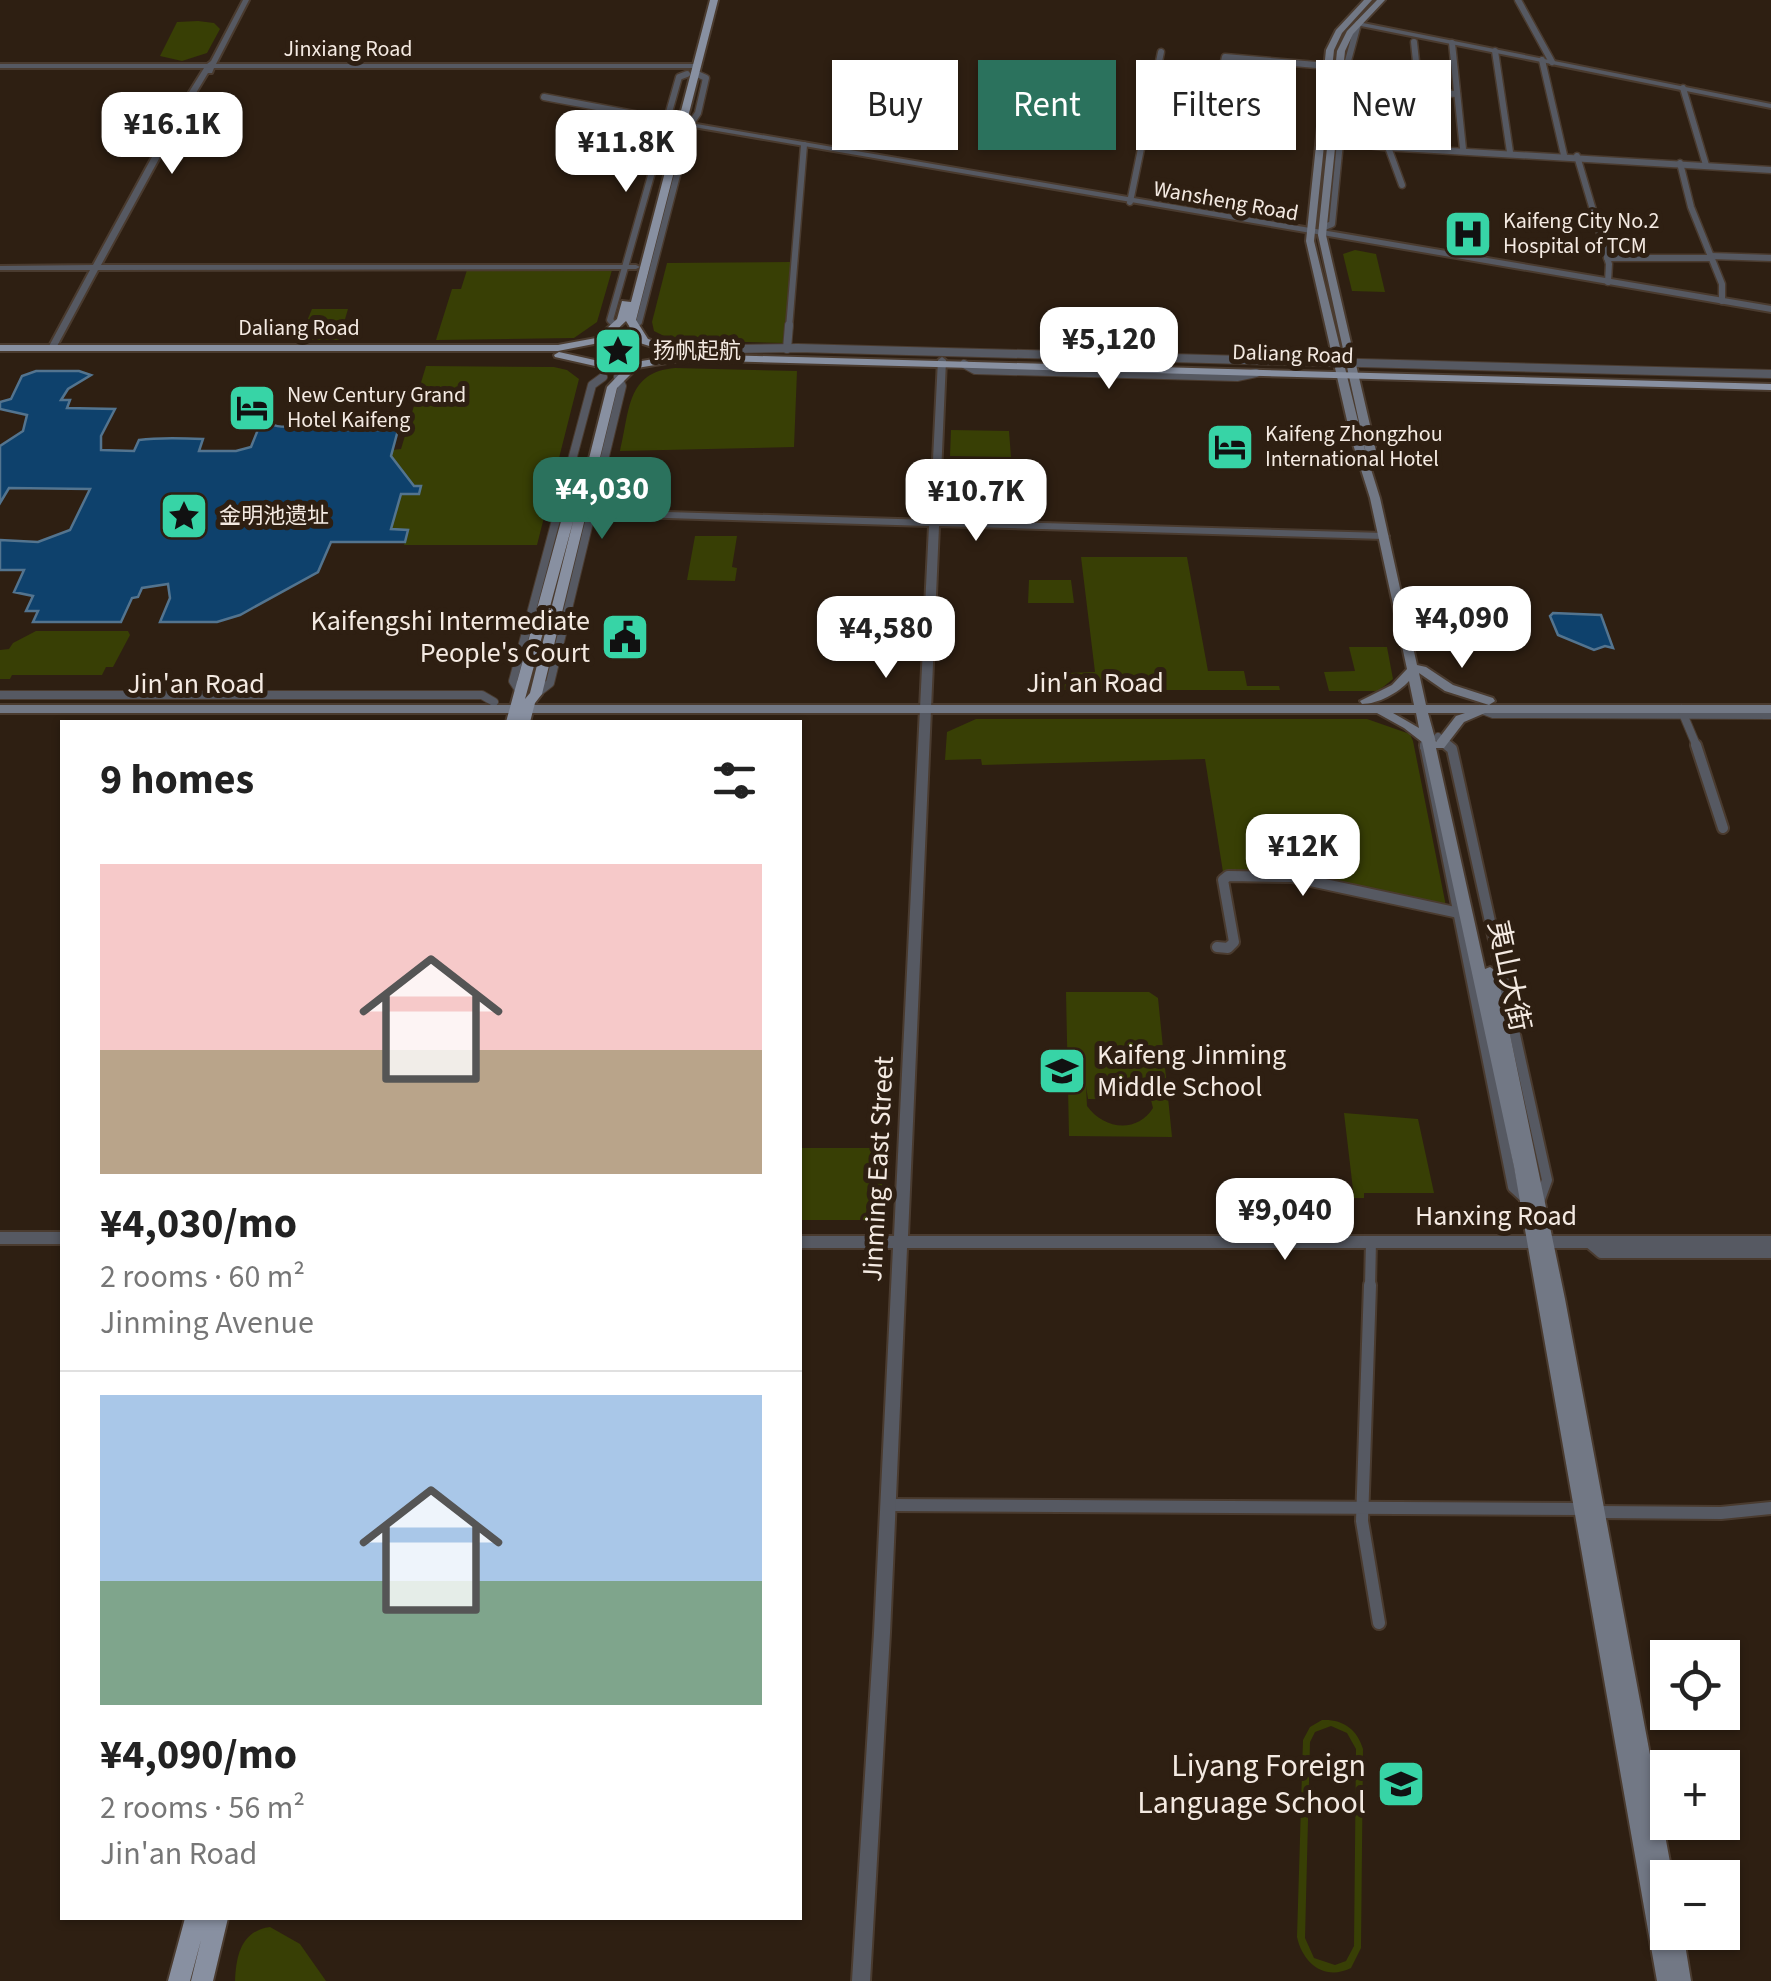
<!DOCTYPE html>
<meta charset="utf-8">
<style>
body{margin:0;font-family:"Source Sans 3","Noto Sans SC",sans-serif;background:#f2f2f2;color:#222;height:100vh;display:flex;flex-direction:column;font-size:38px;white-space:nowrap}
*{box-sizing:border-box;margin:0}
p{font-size:32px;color:#767676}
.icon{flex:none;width:55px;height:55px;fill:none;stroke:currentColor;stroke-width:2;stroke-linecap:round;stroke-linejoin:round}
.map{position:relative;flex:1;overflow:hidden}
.drawer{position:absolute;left:60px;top:720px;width:742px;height:1200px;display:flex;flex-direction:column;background:#fff;border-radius:0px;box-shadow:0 2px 8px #0004}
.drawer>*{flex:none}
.guide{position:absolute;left:832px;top:60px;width:788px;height:90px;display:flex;gap:20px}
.fabs{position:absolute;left:1650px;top:1640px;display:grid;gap:20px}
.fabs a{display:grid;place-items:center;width:90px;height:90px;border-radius:0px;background:#fff;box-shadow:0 2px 8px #0004;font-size:50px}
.price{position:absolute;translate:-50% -85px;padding:0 22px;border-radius:20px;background:#fff;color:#222;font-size:32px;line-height:65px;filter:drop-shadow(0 2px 5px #0008)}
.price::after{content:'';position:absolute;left:50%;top:60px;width:30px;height:22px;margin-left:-15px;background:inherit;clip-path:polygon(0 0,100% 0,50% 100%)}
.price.active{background:#2b725d;color:#fff}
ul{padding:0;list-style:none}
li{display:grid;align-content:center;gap:20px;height:530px;padding:0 40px}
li+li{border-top:2px solid #e0e0e0}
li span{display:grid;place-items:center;height:310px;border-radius:0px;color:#555}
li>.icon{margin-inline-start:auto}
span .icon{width:180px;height:180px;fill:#fffc;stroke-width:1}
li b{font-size:42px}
h2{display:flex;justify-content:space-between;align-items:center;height:120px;padding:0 40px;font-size:42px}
.tag{padding:0 35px;border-radius:0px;background:#fff;box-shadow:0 2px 8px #0004;font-size:35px;line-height:90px}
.tag.active{background:#2b725d;color:#fff}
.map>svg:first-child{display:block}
.green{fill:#383f05;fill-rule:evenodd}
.water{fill:#0e416c;stroke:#53748f;stroke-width:2.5}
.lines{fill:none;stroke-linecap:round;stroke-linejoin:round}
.minor-far3-casing{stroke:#4a3b2f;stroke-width:9}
.minor-far2-casing{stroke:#4a3b2f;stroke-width:10}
.minor-far1-casing{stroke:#4a3b2f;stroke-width:14}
.minor-casing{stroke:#4a3b2f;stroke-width:16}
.tertiary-casing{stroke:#4a3b2f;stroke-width:4}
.secondary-casing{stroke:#4a3b2f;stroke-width:4}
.primary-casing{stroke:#4a3b2f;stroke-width:4}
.minor-far3{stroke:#565962;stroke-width:6}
.minor-far2{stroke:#565962;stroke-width:8}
.minor-far1{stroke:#565962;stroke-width:10}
.minor{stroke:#565962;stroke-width:12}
.tertiary{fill:#565962;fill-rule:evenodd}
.secondary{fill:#727885;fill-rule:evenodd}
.primary{fill:#8890a1;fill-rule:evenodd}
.labels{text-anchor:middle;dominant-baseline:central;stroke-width:10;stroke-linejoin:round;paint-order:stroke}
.far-street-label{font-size:22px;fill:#f4eae2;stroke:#2e1f12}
.far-poi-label{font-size:22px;fill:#f4eae2;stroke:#2e1f12;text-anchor:start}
.poi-label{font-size:28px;fill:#f4eae2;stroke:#2e1f12;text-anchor:end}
.street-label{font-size:28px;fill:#f4eae2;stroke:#2e1f12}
.near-poi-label{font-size:32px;fill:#f4eae2;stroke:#2e1f12;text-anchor:end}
</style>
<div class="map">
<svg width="1771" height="1981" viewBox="0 0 1771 1981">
<rect width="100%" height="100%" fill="#2e1f12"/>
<g class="green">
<path d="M198 21 214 23 220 29 207 53 182 61 160 56 177 22Z"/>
<path d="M1355 250 1376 254 1385 292 1352 291 1343 254Z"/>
<path d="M791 262 784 343 672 340 654 331 652 322 667 263Z"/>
<path d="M467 270H612L597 322 574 338 436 340 452 289H461Z"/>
<path d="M312 309H348L339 340H299Z"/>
<path d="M426 366 554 367 567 370 579 379 537 545H404L408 530H391L401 494 420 486H414L391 456 392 450 401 449Z"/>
<path d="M675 368 797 371 794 447 620 451C630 411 626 372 675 368Z"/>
<path d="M951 430 1009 431 1011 457 950 456Z"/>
<path d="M695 536H737L732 567 737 568 735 581 687 580Z"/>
<path d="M1081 557H1187L1208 671H1244L1247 686H1279L1280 690H1043L1044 683 1064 681 1068 673 1095 672Z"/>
<path d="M1029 580H1071L1074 603H1028Z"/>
<path d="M36 631H128L130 635 113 667H106L102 675H12L10 679H0V650L9 649 13 643Z"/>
<path d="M1349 647H1387L1393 679 1378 691H1329L1324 672 1355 671Z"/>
<path d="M976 719H1367L1410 734 1413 741 1446 906 1292 872H1223L1205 759 982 765 981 759 945 760 947 732Z"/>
<path d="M1066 992H1149L1158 998 1172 1137 1069 1136ZM1086 1086 1088 1099 1151 1100 1153 1108C1137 1134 1103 1129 1087 1106Z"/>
<path d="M1344 1113 1418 1119 1434 1193H1364V1198H1354Z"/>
<path d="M800 1148H873L872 1162 885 1170 877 1215 867 1220H800Z"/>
<path d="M1322 1720C1343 1719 1357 1729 1363 1749L1361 1948 1351 1968C1325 1981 1303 1964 1297 1937L1303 1740 1310 1727ZM1331 1726 1347 1733 1356 1749 1354 1946 1346 1961 1335 1965 1314 1958 1305 1938 1310 1742 1315 1732Z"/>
<path d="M270 1927 300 1944 326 1981H235C236 1956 241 1931 270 1927Z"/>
</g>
<g class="water">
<path d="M36 371H79L91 375 68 389 61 400H70L67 408 115 409 101 436V450L134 451 139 440C160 437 183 438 203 439L199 451H236L251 447 259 427 271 424C284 431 319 422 339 423L343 430H398L391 456 414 486H421L419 494H401L391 529 408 530 405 542H331L318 572 240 615 217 622H160L170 598 168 584 142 588 138 597 132 598 121 622H33L38 611H26L33 596 14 592 24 570H0V540L38 542 70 530 90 489 9 488 0 503V446L23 431 27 415 0 409V402L11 399 22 376Z"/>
<path d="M1553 613 1601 615 1613 648 1605 646 1594 650 1558 635 1550 616Z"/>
</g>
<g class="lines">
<g class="minor-far3-casing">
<g id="minor-far3">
<path d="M1518 0 1552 62"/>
<path d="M1414 42 1425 148"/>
<path d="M1452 43 1463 149"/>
<path d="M1495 51 1510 152"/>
<path d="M1542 60 1564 155"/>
<path d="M1345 88 1457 94"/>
<path d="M1683 88 1706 165"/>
<path d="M544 97 671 121"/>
<path d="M1143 138 1200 142 1207 119 1250 123 1252 110 1214 106 1225 57 1328 66"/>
<path d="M1325 140 1384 147 1771 170"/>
<path d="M1388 147 1402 185"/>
<path d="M1577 156 1609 264 1608 282"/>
<path d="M1680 163 1691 207 1722 284V301"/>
<path d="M1130 202 1161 52"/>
<path d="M1322 228 1332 224 1348 61 1358 24"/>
<path d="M1711 256 1771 258"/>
<path d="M1607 258H1712"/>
<path d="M617 327 610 320 679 77 687 74"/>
<path d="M632 327 639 322 690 125 698 113 706 78 695 73"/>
<path d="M789 328 804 145"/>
</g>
</g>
<g class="minor-far2-casing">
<g id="minor-far2">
<path d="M787 349 789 325"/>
<path d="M668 350 798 348 1771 374"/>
<path d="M964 364 975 370 1237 377 1256 373"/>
<path d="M521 693 513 681 592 385 603 377"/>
<path d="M536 694 550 683 622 386 618 377"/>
<path d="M0 695H482L494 702"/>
<path d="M1480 709 1493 714 1771 715"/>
<path d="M1681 709 1697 747"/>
<path d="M1438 737 1450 747"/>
<path d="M1424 747 1429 737"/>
</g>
</g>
<g class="minor-far1-casing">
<g id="minor-far1">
<path d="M1425 745 1513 1187 1526 1199"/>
<path d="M1447 745 1452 749 1547 1180 1539 1202"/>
<path d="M1696 745 1723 828"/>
<path d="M1217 947 1228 948 1234 942 1223 880 1228 876 1292 877 1459 913"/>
<path d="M1588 1242 1601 1253H1771"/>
<path d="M1370 1287 1371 1241"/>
</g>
</g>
<g class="minor-casing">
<g id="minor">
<path d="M1370 1285 1362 1521 1379 1623"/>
<path d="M888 1505 1584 1509"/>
<path d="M1597 1512 1721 1513 1771 1508"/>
</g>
</g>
<g class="tertiary-casing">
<g id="tertiary">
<path d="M243 0H249L216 64H697L701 66 697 68H214L212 73H208L184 113 101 265H636L640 267 636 269 98 270 56 348 49 350 48 348 90 270H0V266L93 265 176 113 204 68H0V64H207L211 61Z"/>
<path d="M1358 22 1771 104V108L1356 25 1355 24Z"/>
<path d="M673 120 1771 306V312L676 124H673Z"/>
<path d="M942 357 946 360 939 520 1384 533 1389 536 1384 539 939 526 908 1236H1771V1248H907L890 1633 870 1981H852L874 1633 893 1248H800V1236H894L929 526 570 515 565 512 570 509 930 520 938 360Z"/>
<rect x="0" y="1232" width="62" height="12"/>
</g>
</g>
<g class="secondary-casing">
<path id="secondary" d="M1364 0H1372L1342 33 1334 50 1314 241 1367 458 1318 235 1337 51 1347 31 1377 0H1385L1353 34 1345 51 1326 235 1379 464 1374 467 1370 466 1380 498 1417 665 1426 667 1453 685 1493 698 1495 701 1489 705 1445 691 1419 673 1426 705H1771V713H1485L1464 722 1444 748H1436L1485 969 1490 967 1497 972 1565 1299 1673 1878H1668V1915L1665 1913 1668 1932H1683L1691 1981H1657L1514 1167 1422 742 1404 728 1377 713H0V705H1414L1409 681C1398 693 1378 704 1362 704L1360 701 1392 685 1407 669 1370 498 1351 438 1306 241 1326 50 1336 30ZM1393 713H1416L1419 728ZM1428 713H1465L1456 716 1436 742Z"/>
</g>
<g class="primary-casing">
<g id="primary">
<path d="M710 0H718L636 320 648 339 685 351 686 354 1771 384V390L685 360 637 368 617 388 542 694 535 703 530 722H506L563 514 569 511 575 514 607 387 630 363 677 355 640 343 626 321 604 342 558 351H0V345H558L596 338 617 319 622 301 631 302ZM574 518 530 693 525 699Z"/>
<path d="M559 352 599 361 600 363 595 366 555 357 554 355Z"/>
<path d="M185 1918H228L213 1981H191L201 1940 190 1981H168Z"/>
</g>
</g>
<use href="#minor-far3" class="minor-far3"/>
<use href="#minor-far2" class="minor-far2"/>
<use href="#minor-far1" class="minor-far1"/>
<use href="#minor" class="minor"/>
<use href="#tertiary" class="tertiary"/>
<use href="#secondary" class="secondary"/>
<use href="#primary" class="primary"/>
</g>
<defs>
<g id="hospital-square" transform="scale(2.5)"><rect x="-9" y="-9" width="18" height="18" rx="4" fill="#37d4a6" stroke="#2e1f12"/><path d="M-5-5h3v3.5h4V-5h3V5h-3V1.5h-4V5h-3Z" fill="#111"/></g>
<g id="sight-square" transform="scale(2.5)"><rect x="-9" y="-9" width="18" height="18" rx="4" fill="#37d4a6" stroke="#2e1f12"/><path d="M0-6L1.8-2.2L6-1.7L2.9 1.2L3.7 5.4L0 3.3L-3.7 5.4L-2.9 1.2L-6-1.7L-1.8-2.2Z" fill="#111"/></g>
<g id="hotel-square" transform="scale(2.5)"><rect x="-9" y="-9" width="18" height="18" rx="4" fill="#37d4a6" stroke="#2e1f12"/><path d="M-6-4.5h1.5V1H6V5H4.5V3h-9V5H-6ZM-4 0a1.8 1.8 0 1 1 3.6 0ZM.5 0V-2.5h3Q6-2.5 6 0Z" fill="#111"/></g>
<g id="civic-square" transform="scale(2.5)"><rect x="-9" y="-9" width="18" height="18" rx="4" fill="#37d4a6" stroke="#2e1f12"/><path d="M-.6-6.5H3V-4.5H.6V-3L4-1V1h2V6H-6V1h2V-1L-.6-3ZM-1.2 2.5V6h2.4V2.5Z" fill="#111"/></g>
<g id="school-square" transform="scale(2.5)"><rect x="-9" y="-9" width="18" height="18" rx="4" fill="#37d4a6" stroke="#2e1f12"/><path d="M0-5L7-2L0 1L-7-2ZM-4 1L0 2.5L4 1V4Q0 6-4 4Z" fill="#111"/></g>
</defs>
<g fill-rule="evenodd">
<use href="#hospital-square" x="1468" y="234"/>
<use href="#sight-square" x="618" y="351"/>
<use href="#hotel-square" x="252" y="408"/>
<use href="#hotel-square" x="1230" y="447"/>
<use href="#sight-square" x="184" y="516"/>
<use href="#civic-square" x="625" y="637"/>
<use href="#school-square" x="1062" y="1071"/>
<use href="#school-square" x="1401" y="1784"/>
</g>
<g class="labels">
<g class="far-street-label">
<text x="348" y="49">Jinxiang Road</text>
<text transform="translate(1226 201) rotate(10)">Wansheng Road</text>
<text x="299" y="328">Daliang Road</text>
<text transform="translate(1293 354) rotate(2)">Daliang Road</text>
</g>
<g class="far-poi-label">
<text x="1503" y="221">Kaifeng City No.2<tspan x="1503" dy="25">Hospital of TCM</tspan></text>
<text x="653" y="351">扬帆起航</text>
<text x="287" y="395">New Century Grand<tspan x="287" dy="25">Hotel Kaifeng</tspan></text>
<text x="1265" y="434">Kaifeng Zhongzhou<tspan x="1265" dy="25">International Hotel</tspan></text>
<text x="219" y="516">金明池遗址</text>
</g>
<g class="poi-label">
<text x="590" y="621">Kaifengshi Intermediate<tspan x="590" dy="32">People's Court</tspan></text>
<text x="1097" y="1055" text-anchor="start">Kaifeng Jinming<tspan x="1097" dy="32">Middle School</tspan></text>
</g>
<g class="street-label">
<text x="1095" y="683">Jin'an Road</text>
<text x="196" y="684">Jin'an Road</text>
<text transform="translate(1509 976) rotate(78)">夷山大街</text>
<text transform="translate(878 1169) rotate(-87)">Jinming East Street</text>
<text x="1496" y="1216">Hanxing Road</text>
</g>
<g class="near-poi-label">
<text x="1366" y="1766">Liyang Foreign<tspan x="1366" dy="37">Language School</tspan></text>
</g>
</g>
</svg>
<div class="fabs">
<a><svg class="icon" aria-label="locate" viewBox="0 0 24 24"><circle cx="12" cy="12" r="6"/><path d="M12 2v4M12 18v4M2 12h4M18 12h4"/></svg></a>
<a>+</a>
<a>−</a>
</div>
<b class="price" style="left:172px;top:177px">¥16.1K</b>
<b class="price" style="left:626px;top:195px">¥11.8K</b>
<b class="price" style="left:1109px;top:392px">¥5,120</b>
<b class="price active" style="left:602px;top:542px">¥4,030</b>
<b class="price" style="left:976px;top:544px">¥10.7K</b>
<b class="price" style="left:1462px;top:671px">¥4,090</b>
<b class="price" style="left:886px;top:681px">¥4,580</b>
<b class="price" style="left:1303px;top:899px">¥12K</b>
<b class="price" style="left:1285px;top:1263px">¥9,040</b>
<div class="guide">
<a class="tag">Buy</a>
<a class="tag active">Rent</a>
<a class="tag">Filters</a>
<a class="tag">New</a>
</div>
<section class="drawer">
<h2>9 homes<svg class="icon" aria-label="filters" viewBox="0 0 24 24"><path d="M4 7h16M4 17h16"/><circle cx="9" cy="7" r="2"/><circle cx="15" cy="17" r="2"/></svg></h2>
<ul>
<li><span style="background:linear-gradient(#f6c9c9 60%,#b9a48a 0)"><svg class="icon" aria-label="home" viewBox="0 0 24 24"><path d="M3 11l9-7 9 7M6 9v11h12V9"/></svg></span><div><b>¥4,030/mo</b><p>2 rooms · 60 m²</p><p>Jinming Avenue</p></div></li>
<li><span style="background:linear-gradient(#a9c7e8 60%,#7fa58c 0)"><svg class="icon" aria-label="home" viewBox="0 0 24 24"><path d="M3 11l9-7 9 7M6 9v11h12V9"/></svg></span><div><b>¥4,090/mo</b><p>2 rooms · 56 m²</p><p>Jin'an Road</p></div></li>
</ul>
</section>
</div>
